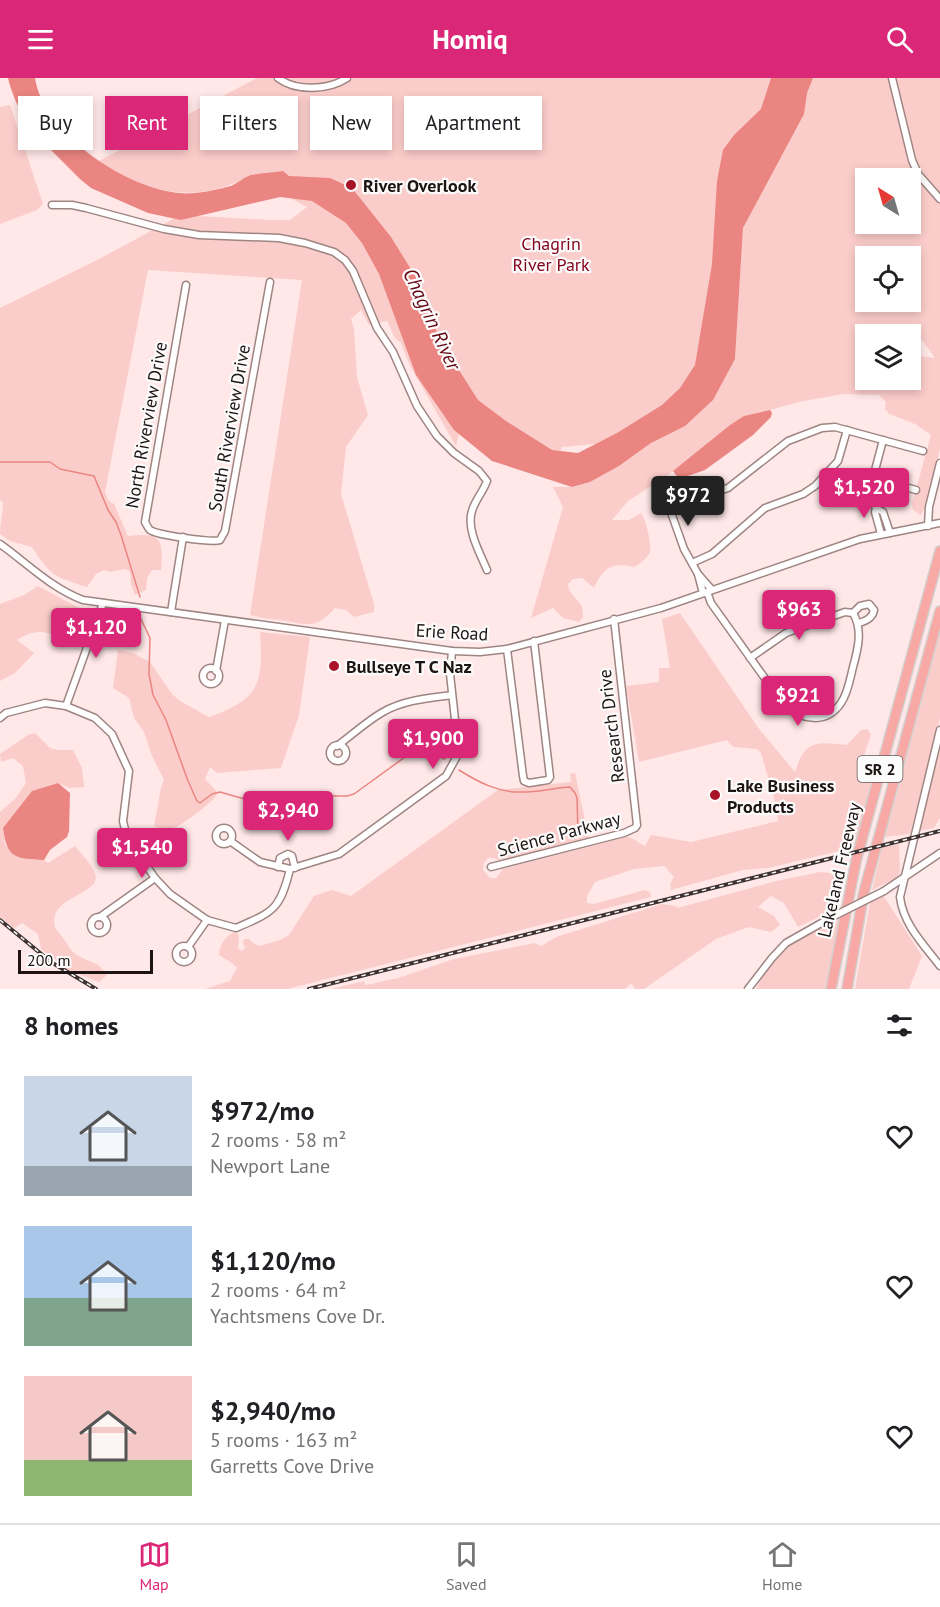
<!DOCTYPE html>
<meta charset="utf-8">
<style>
body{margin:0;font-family:"PT Sans",sans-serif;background:#f2f2f2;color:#202124;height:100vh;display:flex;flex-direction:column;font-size:22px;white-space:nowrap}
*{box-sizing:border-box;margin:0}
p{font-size:20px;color:#757577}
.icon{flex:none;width:33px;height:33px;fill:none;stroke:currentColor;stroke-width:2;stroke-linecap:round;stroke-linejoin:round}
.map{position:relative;height:911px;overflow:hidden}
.details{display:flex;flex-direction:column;background:#fff;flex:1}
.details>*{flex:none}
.hud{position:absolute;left:18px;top:18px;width:600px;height:54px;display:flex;gap:12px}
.needle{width:39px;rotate:323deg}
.tools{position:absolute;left:855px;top:90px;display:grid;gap:12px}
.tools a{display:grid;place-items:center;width:66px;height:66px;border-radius:0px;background:#fff;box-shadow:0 3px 9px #0003;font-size:30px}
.scale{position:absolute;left:18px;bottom:15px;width:135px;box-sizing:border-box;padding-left:6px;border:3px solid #1c1312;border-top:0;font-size:16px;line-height:21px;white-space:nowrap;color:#1c1312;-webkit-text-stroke:4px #fbfbfb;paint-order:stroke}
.price{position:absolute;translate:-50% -51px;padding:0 14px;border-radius:6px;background:#db2777;color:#fff;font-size:20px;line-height:39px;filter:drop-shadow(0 2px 3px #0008)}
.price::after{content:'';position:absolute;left:50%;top:36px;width:18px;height:14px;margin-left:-9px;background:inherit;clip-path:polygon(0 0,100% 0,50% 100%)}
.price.selected{background:#222;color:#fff}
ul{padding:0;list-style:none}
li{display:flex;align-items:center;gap:18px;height:150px;padding:0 24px}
li span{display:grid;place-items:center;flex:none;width:168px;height:120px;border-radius:0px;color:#555}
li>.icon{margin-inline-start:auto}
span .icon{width:72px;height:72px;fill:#fffc;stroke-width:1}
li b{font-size:26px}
h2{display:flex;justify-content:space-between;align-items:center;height:72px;padding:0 24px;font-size:26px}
.chip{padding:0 21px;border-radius:0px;background:#fff;box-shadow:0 3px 9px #0003;font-size:21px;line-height:54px}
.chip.selected{background:#db2777;color:#fff}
header{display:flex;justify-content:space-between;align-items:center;height:78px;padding:0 24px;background:#db2777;color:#fff;font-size:27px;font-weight:800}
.menu{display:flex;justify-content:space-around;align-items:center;height:84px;border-top:2px solid #e0e0e0;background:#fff;font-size:16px;color:#757577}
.menu a{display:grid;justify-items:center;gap:3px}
.menu .selected{color:#db2777}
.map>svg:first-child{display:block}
.green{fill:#fbcdca;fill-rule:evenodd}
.water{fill:#ea8581}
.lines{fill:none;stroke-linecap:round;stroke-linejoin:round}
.stream{stroke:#ea8581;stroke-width:1.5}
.minor-casing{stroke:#9e8583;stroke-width:9}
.highway-casing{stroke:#d2d0d0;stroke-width:12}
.minor{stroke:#fff;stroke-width:6}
.highway{stroke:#f9a9a5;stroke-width:9}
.rail-casing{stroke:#3e3332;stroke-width:4}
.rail{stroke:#fbfbfb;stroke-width:1.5;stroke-dasharray:4.5;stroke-linecap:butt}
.minor-bridge-casing{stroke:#9e8583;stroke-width:9;stroke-linecap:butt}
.minor-bridge{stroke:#fff;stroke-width:6}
.poi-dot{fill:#a91327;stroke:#fbfbfb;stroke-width:2}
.labels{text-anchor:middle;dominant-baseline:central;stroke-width:4.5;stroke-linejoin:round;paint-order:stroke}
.shield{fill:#fbfbfb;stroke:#5f5958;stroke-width:1.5}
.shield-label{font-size:16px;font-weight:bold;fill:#1c1312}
.poi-label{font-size:18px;font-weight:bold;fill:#1c1312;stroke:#fbfbfb;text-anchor:start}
.park-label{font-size:18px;fill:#820017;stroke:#fbfbfb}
.street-label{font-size:18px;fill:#1c1312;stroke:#fbfbfb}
.water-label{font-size:20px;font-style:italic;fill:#630512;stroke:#fbfbfb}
</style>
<header><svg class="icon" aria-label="menu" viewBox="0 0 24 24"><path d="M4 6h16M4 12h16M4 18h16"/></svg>Homiq<svg class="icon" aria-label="search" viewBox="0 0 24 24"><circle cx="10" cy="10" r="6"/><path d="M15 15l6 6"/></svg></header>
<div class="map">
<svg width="940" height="911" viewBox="0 0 940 911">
<rect width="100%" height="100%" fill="#ffe8e7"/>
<g class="green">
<path d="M257 0H940V371L924 432 920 437 913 432 912 426 931 357 915 346 889 336 885 331 886 324 879 317 844 316 803 323 744 339 730 347 677 391 628 423 612 442H629L641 435C646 441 653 470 649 476 645 482 639 486 634 489 612 484 603 490 594 510L582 500 573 501 568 506 569 512 582 528 583 539 579 544 563 540 553 530 531 540 563 429 553 409H572L590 404 619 388 651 365 735 281 743 150 755 126 735 121 732 276 628 363 562 369 553 392 462 343 456 368 410 288 401 265 395 260 387 243 369 247 361 232 351 241 354 251 357 299 368 337 346 369 341 416 374 526V534L354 539 346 532 335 530C314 554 305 545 278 542 268 541 260 540 250 537L302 202 148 192 105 414 108 422 114 426 128 458C161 454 164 461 161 492H152L147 500 146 512 135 517 131 506 130 494 125 491 110 494 104 492 96 496 87 509C55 499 50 498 32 469L10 463 0 456C0 445 3 435 3 424L0 422V230L99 181 175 140 181 142 198 138 271 142H290L307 129 249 98C198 127 145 116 99 83ZM866 100H910V146H866ZM866 178H910V224H866ZM914 251 935 280 911 277 910 302H866V256H910Z"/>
<path d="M10 27 43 126 37 132 0 146V29Z"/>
<path d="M38 508 81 531C81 543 75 553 70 564 48 555 40 548 17 562L34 575 15 595 0 603V526L24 517Z"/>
<path d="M680 535 759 651 795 694C805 661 817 664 847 667L861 652 867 651 871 656 862 684 875 689 856 769 768 790 743 792 671 812 670 806 674 799 664 788 634 791 595 804 587 818V825L594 826 645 812 650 814 651 819 287 911H205L230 903 237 890 232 885 219 877C220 866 224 860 234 854L239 857 238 870 242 873 245 870 243 865 244 861H249L254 866 260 868 280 862 289 857 314 818 332 812 351 818 498 712 571 704 570 696 575 695 589 761 500 782 493 780H488L484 785 483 792 490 800H496L503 791 627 759C635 760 638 765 645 768L651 757 691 764 778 743 776 727 761 675 757 671 733 669 727 662 639 684 626 608 659 604V590H670L662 541Z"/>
<path d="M260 554 310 559 299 637 281 690 217 695 210 689 205 701 218 715C213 725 179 750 168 752 162 752 159 750 154 748L161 710 164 702 152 678 144 654 134 640 129 620 113 610 118 572 133 575 150 584 172 616 180 623 209 639C261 620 263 606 260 554Z"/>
<path d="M940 555V640L910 756 885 759Z"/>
<path d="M35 655 50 670 57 672H73L82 690 84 709 70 710 58 705 32 713 3 751 5 767 34 781 44 782 48 785 75 768C81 776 95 789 96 799 96 818 47 819 55 849 56 853 61 856 63 860 68 866 70 873 77 877 91 886 96 881 107 897L99 904 68 892 41 871 38 856 22 845 14 850 0 839V734L15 721 26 705 23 688 13 680 1 684 0 676 28 657Z"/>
<path d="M940 666V740L934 750 918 753Z"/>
<path d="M899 766 900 796 893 802 872 812 882 769Z"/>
<path d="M820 794 830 795 837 801 838 823 835 831 798 849 784 825 771 818 758 829 774 838 780 847 771 854 749 849 716 861 644 911H635L631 905 625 911H331L364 903 366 907 398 900 454 881 535 865 541 868 556 859 662 826 676 828 677 830 777 803Z"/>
<path d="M883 817 922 878 909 911H855L870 824Z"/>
<path d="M840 839 826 911H756C779 866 797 860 840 839Z"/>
</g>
<g class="water">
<path d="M8 0H35C43 57 138 121 195 115 206 114 220 111 231 108 238 105 244 99 251 97 261 95 272 95 283 93L289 98 330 100 352 110 391 159 417 201 428 237 448 275 478 322 506 343 552 372 578 375 617 355 662 327 680 310 695 287 712 186 717 103 723 72 734 57 761 31 771 0H813L807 15 804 36 743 150 735 281 713 322 685 348 651 365 619 388 590 404 572 409 492 383 454 352 416 297 379 196 362 165 346 145 312 123 280 119 181 142 148 135 91 110 80 101 47 68C30 60 12 18 8 0Z"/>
<path d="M770 332 772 335 771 339 753 357 705 392 679 401 673 393 730 347 744 338Z"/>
<path d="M58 705 70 715 69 753 67 759 50 772 44 782C17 780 7 782 3 750L32 713Z"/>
</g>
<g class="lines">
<g class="stream">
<path d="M0 384H50L60 391 94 398 108 432 116 444 121 457 140 519"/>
<path d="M140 539 150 560 149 596 153 617 166 642 188 703 197 723 200 725 212 716 220 714 255 724 295 718H347L354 716 405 679 420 671 445 681"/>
<path d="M459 692C478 704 499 715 522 714 538 714 554 710 570 709L575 715 577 720 578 757"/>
</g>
<g class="minor-casing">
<g id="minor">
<path d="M278 0C296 14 329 12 347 0"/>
<path d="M892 0 912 82 918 96 940 121"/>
<path d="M52 127H72L86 130 164 151 199 157 279 160 305 165 334 174 345 182 353 193 377 250 393 274 417 328 437 358 454 375 479 393 487 403C483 414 475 422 472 433 466 451 480 475 487 492"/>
<path d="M186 207 145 444C147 447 147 449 150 452 157 457 212 465 220 462L225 453 270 204"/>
<path d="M873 400 916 412"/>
<path d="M662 409 684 471 698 496 712 512"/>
<path d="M669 430 728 410 788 363 822 350 835 349 923 373"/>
<path d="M876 430 883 434 890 455"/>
<path d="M928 448 929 429 940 385"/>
<path d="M881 456 875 434 876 430 870 417 873 400 883 362"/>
<path d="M0 466C28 486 51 510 83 522L452 573 480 574 507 571 661 530 860 461 940 445"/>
<path d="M692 485 712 476 765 430 803 416 815 408 838 383 847 352"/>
<path d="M698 496 703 515"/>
<path d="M707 514 711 525 784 627C802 642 826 647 841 625 848 615 850 601 853 589 858 571 863 552 853 535"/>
<path d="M171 534 183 459"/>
<path d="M507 571 523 698 524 703 529 705 548 702 550 699 534 563"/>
<path d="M750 580 786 555 845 534 853 535 860 528 869 526 874 532C873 540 866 543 859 545"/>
<circle cx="211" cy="598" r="8"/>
<path d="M216 593 225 542"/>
<path d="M66 628 103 525"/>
<path d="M0 640 6 635 45 625 66 628 95 640 112 656 129 693 123 743 127 760 155 800 170 816 207 842 236 850C273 834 280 832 290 791L339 776 446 698 456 680 458 669 450 596 452 573"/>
<path d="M940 652 900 819C903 846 924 867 940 888"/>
<circle cx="338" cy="675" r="8"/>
<path d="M337 668C352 657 367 643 383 634 404 622 429 620 452 617"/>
<circle cx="224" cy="758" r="8"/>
<path d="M230 763 260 784 290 791"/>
<path d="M278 789 280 780 288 776 292 778 295 790"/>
<path d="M491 789 624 755 635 750 637 747 614 541"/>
<path d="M884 813 940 775"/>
<path d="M100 839 155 800"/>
<circle cx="99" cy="847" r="8"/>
<circle cx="184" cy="876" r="8"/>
<path d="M188 869 207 842"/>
<path d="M748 911 772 880 786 865 832 839"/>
</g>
</g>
<g class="highway-casing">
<g id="highway">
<path d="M831 911 856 783 940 473"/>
<path d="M847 911 864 814 940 533"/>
</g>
</g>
<use href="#minor" class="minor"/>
<use href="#highway" class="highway"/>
<g class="rail-casing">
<g id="rail">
<path d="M0 842 51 884 96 911"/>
<path d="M309 911 940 753"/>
</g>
</g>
<use href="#rail" class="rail"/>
<g class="minor-bridge-casing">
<path id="minor-bridge" d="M832 839 884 813"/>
</g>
<use href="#minor-bridge" class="minor-bridge"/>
</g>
<g class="poi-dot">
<circle cx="351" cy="107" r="6"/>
<circle cx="334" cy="588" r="6"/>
<circle cx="715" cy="717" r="6"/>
</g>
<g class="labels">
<rect class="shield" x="857.5" y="678" width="45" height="26" rx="4.5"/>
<g class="shield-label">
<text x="880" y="691">SR 2</text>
</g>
<g class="poi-label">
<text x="363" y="107">River Overlook</text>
<text x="346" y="588">Bullseye T C Naz</text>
<text x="727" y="707">Lake Business<tspan x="727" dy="21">Products</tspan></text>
</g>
<g class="park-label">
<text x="551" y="165">Chagrin<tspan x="551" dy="21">River Park</tspan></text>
</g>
<g class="street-label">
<text transform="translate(146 347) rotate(-80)">North Riverview Drive</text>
<text transform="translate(229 350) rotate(-80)">South Riverview Drive</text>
<text transform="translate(452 554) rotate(3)">Erie Road</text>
<text transform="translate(611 648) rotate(-97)">Research Drive</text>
<text transform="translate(559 756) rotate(-15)">Science Parkway</text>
<text transform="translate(839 792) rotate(-77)">Lakeland Freeway</text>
</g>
<g class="water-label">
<text transform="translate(432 241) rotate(65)">Chagrin River</text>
</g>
</g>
</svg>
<div class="tools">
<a><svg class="needle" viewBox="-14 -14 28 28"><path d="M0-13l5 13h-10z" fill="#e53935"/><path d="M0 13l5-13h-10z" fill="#757577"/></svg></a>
<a><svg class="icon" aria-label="locate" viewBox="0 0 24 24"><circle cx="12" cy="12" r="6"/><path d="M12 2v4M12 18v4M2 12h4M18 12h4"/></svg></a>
<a><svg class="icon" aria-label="layers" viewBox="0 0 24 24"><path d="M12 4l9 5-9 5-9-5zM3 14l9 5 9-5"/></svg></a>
</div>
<div class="scale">200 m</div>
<b class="price" style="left:864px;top:441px">$1,520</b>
<b class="price selected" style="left:688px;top:449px">$972</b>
<b class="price" style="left:799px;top:563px">$963</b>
<b class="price" style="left:96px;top:581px">$1,120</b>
<b class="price" style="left:798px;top:649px">$921</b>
<b class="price" style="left:433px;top:692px">$1,900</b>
<b class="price" style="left:288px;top:764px">$2,940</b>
<b class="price" style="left:142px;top:801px">$1,540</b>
<div class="hud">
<a class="chip">Buy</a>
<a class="chip selected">Rent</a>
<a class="chip">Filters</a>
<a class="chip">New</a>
<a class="chip">Apartment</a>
</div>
</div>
<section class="details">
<h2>8 homes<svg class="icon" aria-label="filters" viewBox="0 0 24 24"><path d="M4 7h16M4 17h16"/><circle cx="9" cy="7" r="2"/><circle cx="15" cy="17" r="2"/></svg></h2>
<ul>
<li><span style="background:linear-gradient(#c9d6e8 75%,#9aa5b1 0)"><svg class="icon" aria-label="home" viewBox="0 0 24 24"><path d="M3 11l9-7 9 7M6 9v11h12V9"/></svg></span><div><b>$972/mo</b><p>2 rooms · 58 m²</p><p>Newport Lane</p></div><svg class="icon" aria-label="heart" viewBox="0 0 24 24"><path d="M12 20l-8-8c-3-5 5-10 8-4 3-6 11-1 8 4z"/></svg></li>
<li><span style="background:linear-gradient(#a9c7e8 60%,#7fa58c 0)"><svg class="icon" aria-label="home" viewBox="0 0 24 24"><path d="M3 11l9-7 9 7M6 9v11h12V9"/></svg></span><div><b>$1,120/mo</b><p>2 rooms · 64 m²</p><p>Yachtsmens Cove Dr.</p></div><svg class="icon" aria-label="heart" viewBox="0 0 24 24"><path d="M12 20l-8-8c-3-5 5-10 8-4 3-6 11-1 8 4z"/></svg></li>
<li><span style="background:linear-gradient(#f6c9c9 70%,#8fb573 0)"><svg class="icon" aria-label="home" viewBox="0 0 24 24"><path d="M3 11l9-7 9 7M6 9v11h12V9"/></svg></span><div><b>$2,940/mo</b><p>5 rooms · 163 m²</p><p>Garretts Cove Drive</p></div><svg class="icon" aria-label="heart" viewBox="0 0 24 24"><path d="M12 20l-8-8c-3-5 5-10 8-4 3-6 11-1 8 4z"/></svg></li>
</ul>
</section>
<nav class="menu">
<a class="selected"><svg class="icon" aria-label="map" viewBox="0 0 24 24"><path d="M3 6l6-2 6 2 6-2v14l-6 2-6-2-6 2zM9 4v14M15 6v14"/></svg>Map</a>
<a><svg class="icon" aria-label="saved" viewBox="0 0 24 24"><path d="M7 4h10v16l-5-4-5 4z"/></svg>Saved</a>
<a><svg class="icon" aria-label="home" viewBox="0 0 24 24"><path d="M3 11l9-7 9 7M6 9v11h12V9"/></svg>Home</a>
</nav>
